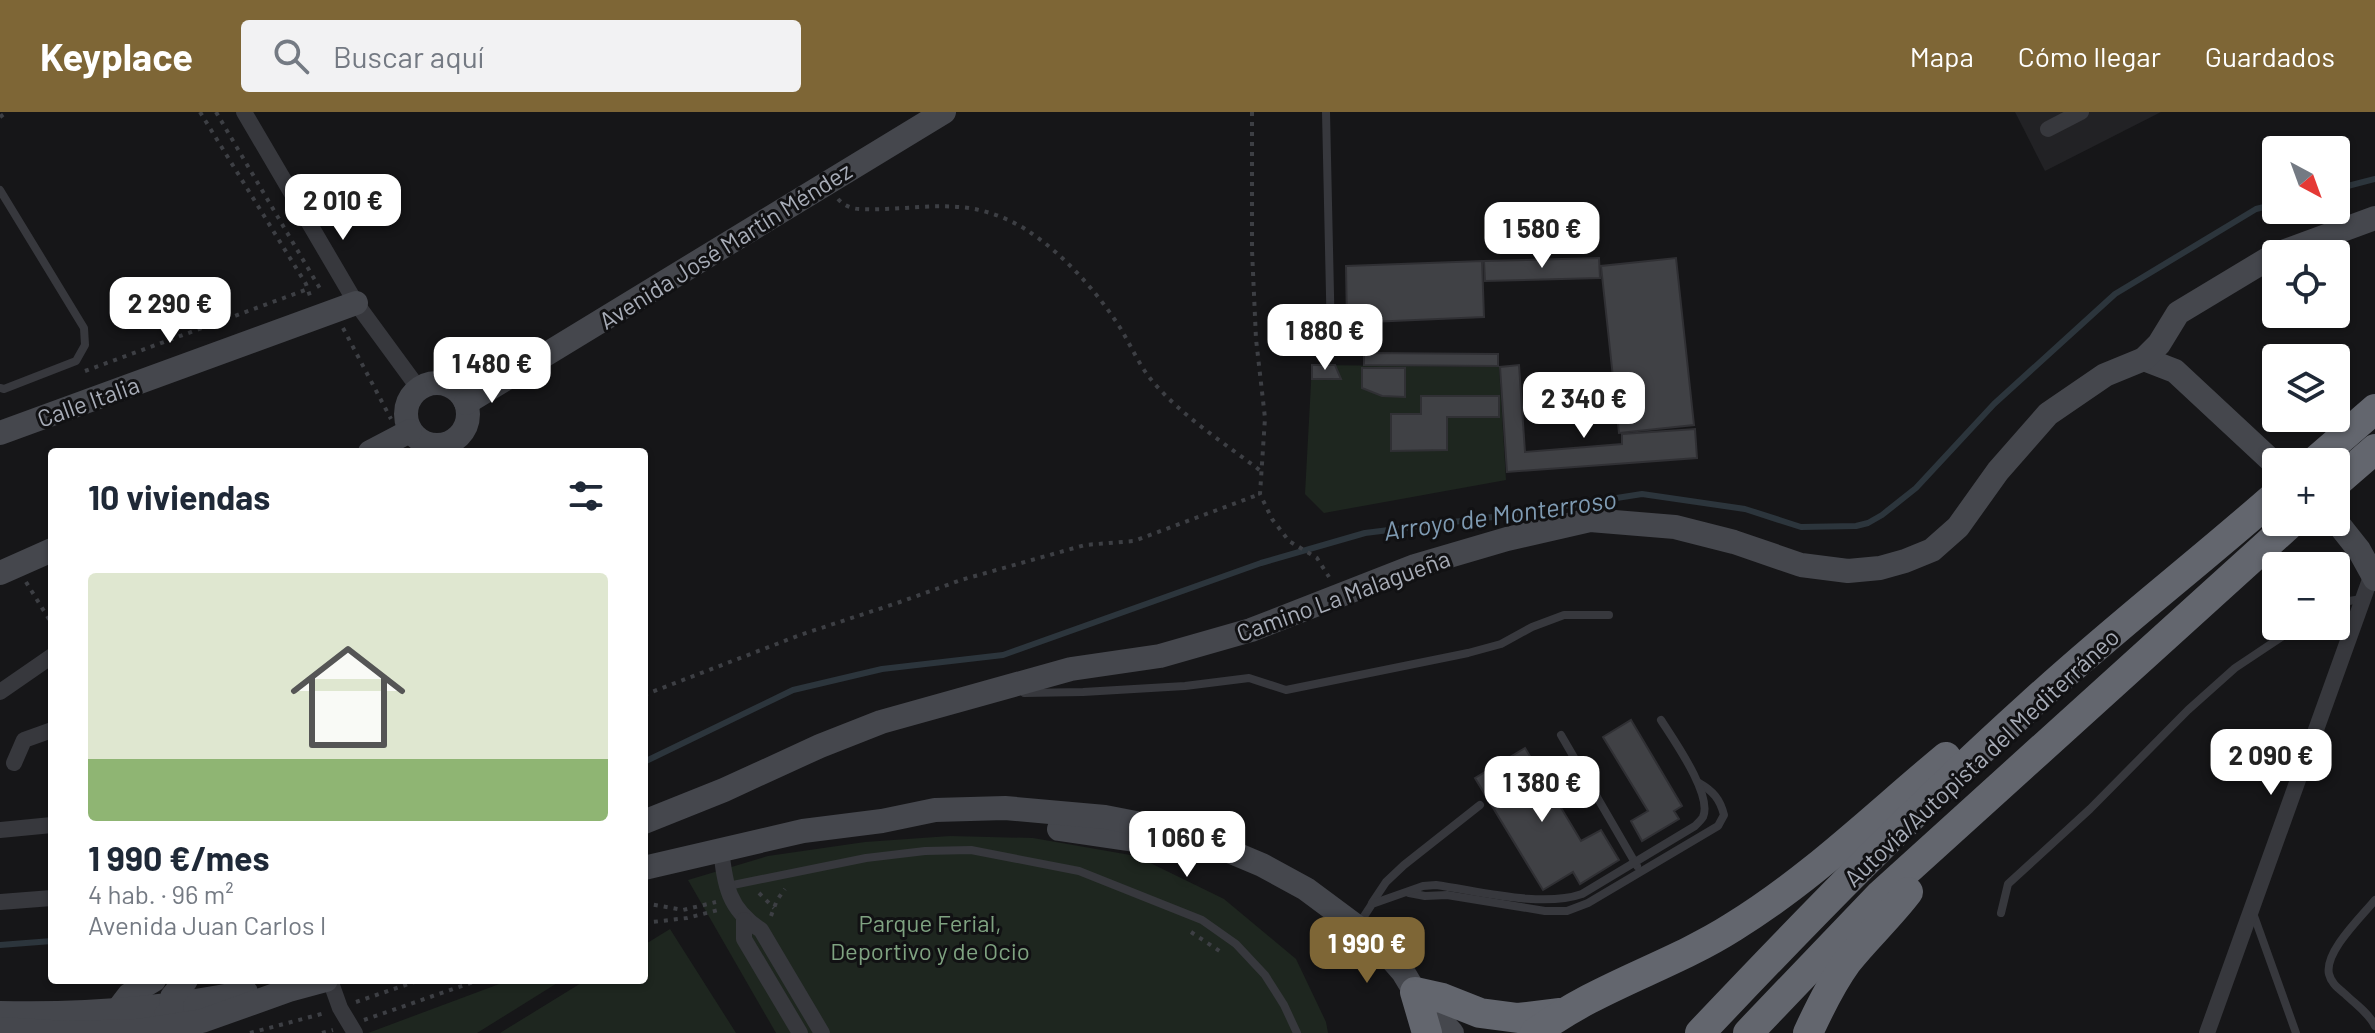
<!DOCTYPE html>
<html lang="es">
<meta charset="utf-8">
<style>
body{margin:0;font-family:Barlow,sans-serif;background:#f2f2f3;color:#1f2937;height:100vh;display:flex;flex-direction:column;font-size:30px;white-space:nowrap}
*{box-sizing:border-box;margin:0}
p{font-size:26px;color:#747a83}
.icon{flex:none;width:44px;height:44px;fill:none;stroke:currentColor;stroke-width:2;stroke-linecap:round;stroke-linejoin:round}
.map{position:relative;flex:1;overflow:hidden}
.sheet{position:absolute;left:48px;top:336px;width:600px;height:536px;display:flex;flex-direction:column;background:#fff;border-radius:8px;box-shadow:0 2px 6px #0004}
.sheet>*{flex:none}
.needle{width:52px;rotate:139deg}
.controls{position:absolute;left:2262px;top:24px;display:grid;gap:16px}
.controls a{display:grid;place-items:center;width:88px;height:88px;border-radius:8px;background:#fff;box-shadow:0 2px 6px #0004;font-size:40px}
.price{position:absolute;translate:-50% -68px;padding:0 18px;border-radius:16px;background:#fff;color:#222;font-size:26px;line-height:52px;filter:drop-shadow(0 2px 4px #0008)}
.price::after{content:'';position:absolute;left:50%;top:48px;width:24px;height:18px;margin-left:-12px;background:inherit;clip-path:polygon(0 0,100% 0,50% 100%)}
.price.active{background:#7e6636;color:#fff}
ul{padding:0;list-style:none}
li{display:grid;align-content:center;gap:16px;height:424px;padding:0 40px}
li+li{border-top:2px solid #e0e1e3}
li span{display:grid;place-items:center;height:248px;border-radius:8px;color:#555}
li>.icon{margin-inline-start:auto}
span .icon{width:144px;height:144px;fill:#fffc;stroke-width:1}
li b{font-size:34px}
h2{display:flex;justify-content:space-between;align-items:center;height:96px;padding:0 40px;font-size:34px}
header{display:flex;align-items:center;gap:48px;box-sizing:border-box;height:112px;padding:0 40px;background:#7e6636;color:#fff}
header strong{font-size:38px}
nav{display:flex;gap:44px;margin-inline-start:auto;font-size:28px}
.search{width:560px;height:72px;background:#f2f2f3;display:flex;align-items:center;gap:20px;box-sizing:border-box;padding:0 28px;border-radius:8px;color:#747a83;font-size:30px}
.map>svg:first-child{display:block}
.built{fill:#222225}
.green{fill:#1e261f}
.lines{fill:none;stroke-linecap:round;stroke-linejoin:round}
.stream{stroke:#2c353c;stroke-width:6}
.building{fill:#404145;stroke:#303034;stroke-width:2}
.path{stroke:#3d3f44;stroke-width:4;stroke-dasharray:4 6;stroke-linecap:butt}
.lane{stroke:#37383d;stroke-width:8}
.street{stroke:#37383d;stroke-width:16}
.secondary{stroke:#45474d;stroke-width:24}
.highway{stroke:#63666e;stroke-width:30}
.labels{text-anchor:middle;dominant-baseline:central;stroke-width:6;stroke-linejoin:round;paint-order:stroke}
.street-label{font-size:24px;fill:#a8adb8;stroke:#111113}
.park-label{font-size:24px;fill:#7fa381;stroke:#111113}
.water-label{font-size:26px;font-style:italic;fill:#7f9bb3;stroke:#111113}
</style>
<header>
<strong>Keyplace</strong>
<div class="search"><svg class="icon" aria-label="search" viewBox="0 0 24 24"><circle cx="10" cy="10" r="6"/><path d="M15 15l6 6"/></svg>Buscar aquí</div>
<nav><a>Mapa</a><a>Cómo llegar</a><a>Guardados</a></nav>
</header>
<div class="map">
<svg width="2375" height="921" viewBox="0 0 2375 921">
<rect width="100%" height="100%" fill="#161618"/>
<path class="built" d="M2015 0H2161L2045 59Z"/>
<g class="green">
<path d="M1312 253 1499 255 1506 368 1324 401 1305 382Z"/>
<path d="M950 724 1033 726 1136 744 1224 787 1296 847 1326 910 1328 921H776L688 768 768 744 865 730Z"/>
<path d="M670 817 736 921H500L586 868H644V833Z"/>
<path d="M510 868H562L477 921H368Z"/>
</g>
<g class="lines">
<g class="stream">
<path d="M2336 77 2375 67"/>
<path d="M644 650 793 578 882 557 1003 543 1261 451 1365 421 1509 403 1642 382 1745 397 1801 415 1856 414 1868 411 1882 403 1916 376 1994 292 2115 182 2256 97 2276 92"/>
<path d="M0 833 52 829"/>
</g>
</g>
<g class="building">
<path d="M1599 146 1600 166 1485 169 1484 149Z"/>
<path d="M1676 146 1694 313 1619 321 1601 154Z"/>
<path d="M1482 149 1484 205 1347 211 1346 154Z"/>
<path d="M1364 241 1498 242V254L1364 253Z"/>
<path d="M1312 253H1335L1341 267H1312Z"/>
<path d="M1519 253 1525 340 1622 332V322L1695 317 1697 346 1507 360 1500 255Z"/>
<path d="M1362 256H1405V285L1382 284 1362 276Z"/>
<path d="M1421 284H1499V305H1447V338L1391 339V302H1421Z"/>
<path d="M1631 608 1682 694 1674 699 1679 707 1642 729 1631 709 1648 699 1603 625Z"/>
<path d="M1525 636 1581 729 1601 718 1619 748 1580 772 1573 760 1543 778 1475 666Z"/>
</g>
<g class="lines">
<g class="path">
<path d="M200 0 306 172 311 187"/>
<path d="M216 0 322 180"/>
<path d="M1252 0V138L1256 227 1265 306 1260 382 1272 407 1289 429 1317 446 1329 465"/>
<path d="M0 5 7 0"/>
<path d="M838 87C843 93 852 97 859 97 898 99 937 90 975 97 994 101 1016 110 1031 121 1065 144 1097 180 1119 214 1131 233 1139 254 1154 271 1184 306 1226 332 1262 360"/>
<path d="M343 216 391 307"/>
<path d="M85 259 308 177"/>
<path d="M26 470 52 512"/>
<path d="M644 583 800 523 900 490 961 468 1085 433 1134 429 1260 382"/>
<path d="M759 781 774 796"/>
<path d="M644 791 683 798 716 790"/>
<path d="M771 804 777 788 785 777"/>
<path d="M644 811 687 806 718 798"/>
<path d="M1191 820 1224 842"/>
<path d="M356 890 420 868"/>
<path d="M364 908 479 868"/>
<path d="M250 921 325 901"/>
<path d="M322 921 333 918"/>
</g>
<g class="lane">
<path d="M1326 0 1331 228"/>
<path d="M0 78 84 216 85 233 76 249 4 277 0 276"/>
<path d="M2336 491 2362 487"/>
<path d="M1021 578 1024 581 1083 580 1185 574 1249 566 1286 578 1468 541 1501 532 1532 515 1564 503H1609"/>
<path d="M1561 623 1637 754"/>
<path d="M728 774 866 746 925 739 971 738 1079 759 1202 808 1236 832 1265 863 1284 893 1297 921"/>
<path d="M1409 781 1425 784 1447 783 1545 799H1567L1588 791 1718 714 1724 703C1720 687 1713 679 1699 671"/>
<path d="M2375 788C2362 804 2324 840 2329 862 2331 871 2338 876 2345 882 2355 892 2369 901 2375 914"/>
<path d="M1372 791 1386 770 1404 753 1480 693"/>
<path d="M2001 801 2008 772 2090 697 2188 598 2235 556 2298 514"/>
<path d="M2253 801 2296 921"/>
<path d="M1359 812 1372 792 1423 774 1436 773C1479 779 1542 796 1582 782L1695 714C1697 712 1702 707 1703 705 1713 683 1673 627 1661 608"/>
</g>
<g class="street">
<path d="M244 0 356 191 419 277"/>
<path d="M2048 17 2081 0"/>
<path d="M425 340 429 333"/>
<path d="M0 580 52 544"/>
<path d="M14 651 24 628 52 618"/>
<path d="M0 718 52 713"/>
<path d="M721 737C725 773 728 797 761 818L822 921"/>
<path d="M0 790 52 786"/>
<path d="M744 808V827L800 921"/>
<path d="M330 868 340 896 355 921"/>
<path d="M2207 921 2372 462"/>
</g>
<g class="secondary">
<path d="M2277 142 2375 106"/>
<path d="M2144 247 2175 259 2276 353"/>
<circle cx="437" cy="302" r="31"/>
<path d="M466 291 944 0"/>
<path d="M0 321 356 191"/>
<path d="M370 340 410 319"/>
<path d="M2336 409 2359 438 2375 467"/>
<path d="M0 461 52 438"/>
<path d="M644 710 724 678 820 634 881 610 1071 557 1160 544 1251 518 1415 454 1507 427 1590 408 1675 415 1734 430 1801 453 1848 459 1880 456 1905 449 1932 438 1958 415 1998 359 2048 302 2105 263 2144 247 2159 232 2178 201 2276 142"/>
<path d="M1059 717 1141 729"/>
<path d="M644 756 803 719 882 709 935 698 1005 696 1105 705 1146 713 1224 737 1262 753 1306 777 1376 829 1403 860 1415 880 1452 921"/>
<path d="M116 900 129 883 154 868"/>
<path d="M0 901C84 903 164 897 246 880"/>
<path d="M166 903 171 899 172 885 186 868"/>
<path d="M0 917 68 921 137 919 202 909 289 878 326 868"/>
</g>
<g class="highway">
<path d="M2314 350 2375 297"/>
<path d="M2336 371 2375 337"/>
<path d="M1427 921 1415 880 1442 886 1480 901 1518 906 1560 901"/>
<path d="M1535 921C1595 875 1670 855 1733 815 1811 767 1876 703 1946 645"/>
<path d="M1700 921C1806 809 1913 699 2027 596 2107 522 2194 455 2276 383"/>
<path d="M1748 921 1880 783 2292 410"/>
<path d="M1808 921C1819 897 1831 872 1847 850 1866 826 1889 805 1908 780"/>
</g>
</g>
<g class="labels">
<g class="street-label">
<text transform="translate(725 133) rotate(-32)">Avenida José Martín Méndez</text>
<text transform="translate(88 289) rotate(-20)">Calle Italia</text>
<text transform="translate(1343 483) rotate(-20)">Camino La Malagueña</text>
<text transform="translate(1981 645) rotate(-43)">Autovía/Autopista del Mediterráneo</text>
</g>
<g class="park-label">
<text x="930" y="810">Parque Ferial,<tspan x="930" dy="28">Deportivo y de Ocio</tspan></text>
</g>
<g class="water-label">
<text transform="translate(1500 402) rotate(-8)">Arroyo de Monterroso</text>
</g>
</g>
</svg>
<div class="controls">
<a><svg class="needle" viewBox="-14 -14 28 28"><path d="M0-13l5 13h-10z" fill="#e53935"/><path d="M0 13l5-13h-10z" fill="#747a83"/></svg></a>
<a><svg class="icon" aria-label="locate" viewBox="0 0 24 24"><circle cx="12" cy="12" r="6"/><path d="M12 2v4M12 18v4M2 12h4M18 12h4"/></svg></a>
<a><svg class="icon" aria-label="layers" viewBox="0 0 24 24"><path d="M12 4l9 5-9 5-9-5zM3 14l9 5 9-5"/></svg></a>
<a>+</a>
<a>−</a>
</div>
<b class="price" style="left:343px;top:130px">2 010 €</b>
<b class="price" style="left:1542px;top:158px">1 580 €</b>
<b class="price" style="left:170px;top:233px">2 290 €</b>
<b class="price" style="left:1325px;top:260px">1 880 €</b>
<b class="price" style="left:492px;top:293px">1 480 €</b>
<b class="price" style="left:1584px;top:328px">2 340 €</b>
<b class="price" style="left:2271px;top:685px">2 090 €</b>
<b class="price" style="left:1542px;top:712px">1 380 €</b>
<b class="price" style="left:1187px;top:767px">1 060 €</b>
<b class="price active" style="left:1367px;top:873px">1 990 €</b>
<section class="sheet">
<h2>10 viviendas<svg class="icon" aria-label="filters" viewBox="0 0 24 24"><path d="M4 7h16M4 17h16"/><circle cx="9" cy="7" r="2"/><circle cx="15" cy="17" r="2"/></svg></h2>
<ul>
<li><span style="background:linear-gradient(#dfe7d0 75%,#8fb573 0)"><svg class="icon" aria-label="home" viewBox="0 0 24 24"><path d="M3 11l9-7 9 7M6 9v11h12V9"/></svg></span><div><b>1 990 €/mes</b><p>4 hab. · 96 m²</p><p>Avenida Juan Carlos I</p></div></li>
</ul>
</section>
</div>
